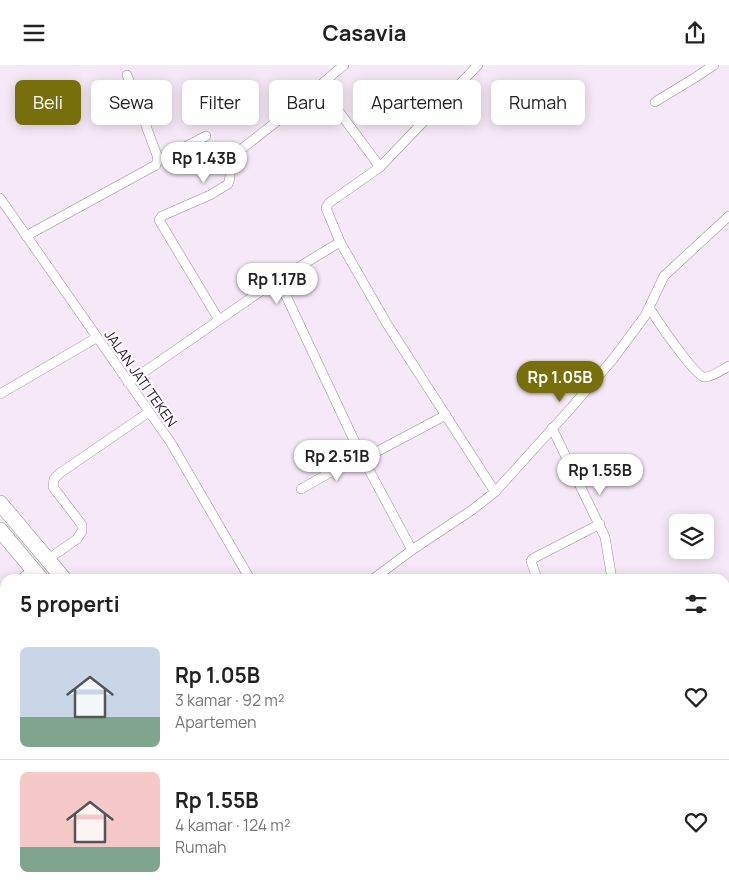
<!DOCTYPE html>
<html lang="id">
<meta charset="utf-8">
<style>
body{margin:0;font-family:Manrope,sans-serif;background:#f2f2f2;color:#222;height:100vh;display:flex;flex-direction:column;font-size:19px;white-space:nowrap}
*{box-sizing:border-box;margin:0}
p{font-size:16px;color:#767676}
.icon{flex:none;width:28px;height:28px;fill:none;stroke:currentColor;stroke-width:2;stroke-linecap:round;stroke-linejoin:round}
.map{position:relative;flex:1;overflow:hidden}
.sheet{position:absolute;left:0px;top:509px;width:730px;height:321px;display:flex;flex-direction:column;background:#fff;border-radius:15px 15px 0 0;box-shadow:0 2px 12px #0003}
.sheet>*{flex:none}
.banner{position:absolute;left:15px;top:15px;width:700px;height:45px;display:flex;gap:10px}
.buttons{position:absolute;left:669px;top:449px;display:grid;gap:10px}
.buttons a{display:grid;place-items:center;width:45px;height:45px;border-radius:8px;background:#fff;box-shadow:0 2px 12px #0003;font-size:25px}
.price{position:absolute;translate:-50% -42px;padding:0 11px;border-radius:18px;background:#fff;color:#222;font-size:16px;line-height:32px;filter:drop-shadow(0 1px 2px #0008)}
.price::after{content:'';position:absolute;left:50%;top:30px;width:15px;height:11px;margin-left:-8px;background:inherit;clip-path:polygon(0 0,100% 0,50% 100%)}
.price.selected{background:#776e0c;color:#fff}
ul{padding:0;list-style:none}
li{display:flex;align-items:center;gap:15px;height:125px;padding:0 20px}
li+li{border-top:1px solid #e0e0e0}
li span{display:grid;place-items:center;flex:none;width:140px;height:100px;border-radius:8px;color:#555}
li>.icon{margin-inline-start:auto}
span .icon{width:60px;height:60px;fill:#fffc;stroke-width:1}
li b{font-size:21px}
h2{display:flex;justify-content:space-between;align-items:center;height:60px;padding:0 20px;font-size:21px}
.pill{padding:0 18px;border-radius:8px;background:#fff;box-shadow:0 2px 12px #0003;font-size:18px;line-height:45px}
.pill.selected{background:#776e0c;color:#fff}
header{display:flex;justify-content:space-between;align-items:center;height:65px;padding:0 20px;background:#fff;font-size:22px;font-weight:700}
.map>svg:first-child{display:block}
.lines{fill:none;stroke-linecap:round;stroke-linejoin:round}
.minor-casing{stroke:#988c98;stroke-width:10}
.trunk-casing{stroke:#988c98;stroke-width:16}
.minor{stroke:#fff;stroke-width:9}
.trunk{stroke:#fff;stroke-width:15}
.labels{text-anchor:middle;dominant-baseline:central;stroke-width:4.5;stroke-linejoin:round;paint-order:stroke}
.street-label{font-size:14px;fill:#242025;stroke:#fef9ff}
</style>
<header><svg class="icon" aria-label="menu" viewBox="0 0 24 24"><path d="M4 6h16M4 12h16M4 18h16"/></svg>Casavia<svg class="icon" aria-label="share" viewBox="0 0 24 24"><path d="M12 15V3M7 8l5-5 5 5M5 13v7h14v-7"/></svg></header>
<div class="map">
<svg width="729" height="829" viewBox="0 0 729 829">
<rect width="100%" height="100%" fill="#f6e9f7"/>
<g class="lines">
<g class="minor-casing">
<g id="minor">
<path d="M478 0 380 102 329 138 326 143 340 177 387 259 495 427"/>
<path d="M320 21 380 102"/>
<path d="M655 37 696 12 714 0"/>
<path d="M158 96 206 71"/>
<path d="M0 133 171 378 250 514"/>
<path d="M26 171 156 100 158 93 127 10"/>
<path d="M280 218 294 205 340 177"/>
<path d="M650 244C657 255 694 310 704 312 711 313 723 304 729 301"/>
<path d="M219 255 159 155 162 151 210 130 228 119C233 109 227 98 234 90L285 50 344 0"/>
<path d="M128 318 261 226 280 218 361 390 412 485"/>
<path d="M0 329 96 273"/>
<path d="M552 363 605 472 612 514"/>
<path d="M363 394 446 350"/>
<path d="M301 424 361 390"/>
<path d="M47 495 77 474 82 466V460L79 456 53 422 54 414 60 408 149 347"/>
<path d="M21 514 33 505"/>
<path d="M373 514 412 485 472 445 495 427 571 343 613 294 645 251 664 211 729 151"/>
<path d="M537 514 531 496 534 493 600 459"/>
<path d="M0 529 5 526"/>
<path d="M0 539 5 547"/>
<path d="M725 617 729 624"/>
<path d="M725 701 729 708"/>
<path d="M725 719 729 717"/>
<path d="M0 740 5 747"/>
<path d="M725 808 729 805"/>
<path d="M48 825 49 829"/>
<path d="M87 825 89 829"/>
<path d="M541 825 544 829"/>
<path d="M67 829 74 825"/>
<path d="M691 829 699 825"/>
</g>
</g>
<g class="trunk-casing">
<g id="trunk">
<path d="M0 438 64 514"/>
<path d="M0 465 41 514"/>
<path d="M307 825 311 829"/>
<path d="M329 825 333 829"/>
</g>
</g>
<use href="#minor" class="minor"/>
<use href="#trunk" class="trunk"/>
</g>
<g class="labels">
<g class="street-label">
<text transform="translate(141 313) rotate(55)">JALAN JATI TEKEN</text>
</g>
</g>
</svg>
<div class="buttons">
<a><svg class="icon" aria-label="layers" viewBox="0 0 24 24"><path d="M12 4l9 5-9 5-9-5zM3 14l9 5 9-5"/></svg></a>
</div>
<b class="price" style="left:204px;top:119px">Rp 1.43B</b>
<b class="price" style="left:277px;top:240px">Rp 1.17B</b>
<b class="price selected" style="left:560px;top:338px">Rp 1.05B</b>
<b class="price" style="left:337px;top:417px">Rp 2.51B</b>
<b class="price" style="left:600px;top:431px">Rp 1.55B</b>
<div class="banner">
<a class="pill selected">Beli</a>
<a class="pill">Sewa</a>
<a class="pill">Filter</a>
<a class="pill">Baru</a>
<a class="pill">Apartemen</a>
<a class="pill">Rumah</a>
</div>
<section class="sheet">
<h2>5 properti<svg class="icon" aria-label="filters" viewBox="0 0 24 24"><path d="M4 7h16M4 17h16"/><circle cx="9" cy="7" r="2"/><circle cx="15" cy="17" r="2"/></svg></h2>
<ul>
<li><span style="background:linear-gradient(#c9d6e8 70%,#7fa58c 0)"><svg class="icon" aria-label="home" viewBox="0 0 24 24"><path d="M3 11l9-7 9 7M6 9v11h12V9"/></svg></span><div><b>Rp 1.05B</b><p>3 kamar · 92 m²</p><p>Apartemen</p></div><svg class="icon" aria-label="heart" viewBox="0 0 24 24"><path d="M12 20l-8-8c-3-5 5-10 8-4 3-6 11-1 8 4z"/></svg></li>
<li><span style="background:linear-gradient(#f6c9c9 75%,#7fa58c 0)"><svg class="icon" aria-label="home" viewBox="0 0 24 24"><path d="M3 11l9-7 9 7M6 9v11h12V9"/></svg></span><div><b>Rp 1.55B</b><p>4 kamar · 124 m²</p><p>Rumah</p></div><svg class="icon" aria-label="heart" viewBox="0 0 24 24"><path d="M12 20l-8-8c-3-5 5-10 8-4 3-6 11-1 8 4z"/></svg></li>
</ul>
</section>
</div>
